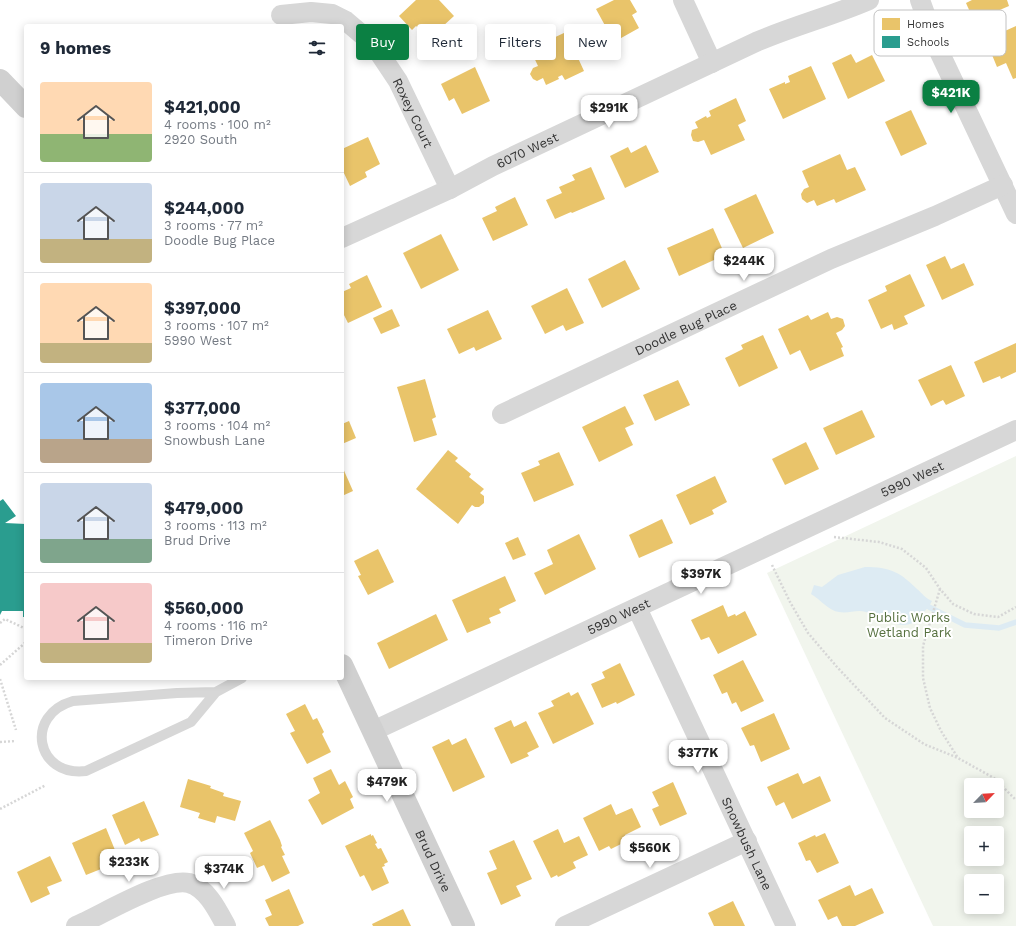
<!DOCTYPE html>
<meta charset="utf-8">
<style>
body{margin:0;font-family:"Work Sans",sans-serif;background:#f2f2f3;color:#1f2937;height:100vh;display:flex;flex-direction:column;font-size:15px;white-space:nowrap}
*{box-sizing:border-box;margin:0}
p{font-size:13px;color:#747a83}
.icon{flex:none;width:22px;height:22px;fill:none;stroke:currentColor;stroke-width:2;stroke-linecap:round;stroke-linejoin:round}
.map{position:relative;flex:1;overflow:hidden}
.side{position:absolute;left:24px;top:24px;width:320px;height:656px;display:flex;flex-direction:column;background:#fff;border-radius:4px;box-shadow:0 2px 10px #0003}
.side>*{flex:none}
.top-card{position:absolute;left:356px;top:24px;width:380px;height:36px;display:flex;gap:8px}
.needle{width:26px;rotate:65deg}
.tools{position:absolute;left:964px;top:778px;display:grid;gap:8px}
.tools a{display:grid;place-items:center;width:40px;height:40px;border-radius:4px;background:#fff;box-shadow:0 2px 10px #0003;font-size:20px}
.price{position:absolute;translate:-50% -34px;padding:0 9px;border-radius:8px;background:#fff;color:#222;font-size:13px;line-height:26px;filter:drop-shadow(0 1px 2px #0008)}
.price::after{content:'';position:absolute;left:50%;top:24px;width:12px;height:9px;margin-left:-6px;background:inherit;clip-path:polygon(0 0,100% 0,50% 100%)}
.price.selected{background:#0b8043;color:#fff}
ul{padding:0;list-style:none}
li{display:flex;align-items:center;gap:12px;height:100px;padding:0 16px}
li+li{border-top:1px solid #e0e1e3}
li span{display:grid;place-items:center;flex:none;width:112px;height:80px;border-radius:4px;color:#555}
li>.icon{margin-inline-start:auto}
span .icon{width:48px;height:48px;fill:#fffc;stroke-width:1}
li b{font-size:17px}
h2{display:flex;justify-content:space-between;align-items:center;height:48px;padding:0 16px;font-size:17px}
.pill{padding:0 14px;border-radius:4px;background:#fff;box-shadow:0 2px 10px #0003;font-size:14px;line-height:36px}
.pill.selected{background:#0b8043;color:#fff}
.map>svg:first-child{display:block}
.green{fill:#f1f5ed;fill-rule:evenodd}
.water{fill:#ddebf3}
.homes{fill:#e9c46a}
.schools{fill:#2a9d8f}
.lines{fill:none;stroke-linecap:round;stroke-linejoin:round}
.stream{stroke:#ddebf3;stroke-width:5.5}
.path{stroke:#d6d6d6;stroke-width:2.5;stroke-dasharray:2 2;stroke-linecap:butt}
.service{stroke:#d7d7d7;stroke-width:10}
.minor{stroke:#d7d7d7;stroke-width:20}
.secondary{stroke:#d0d0d0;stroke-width:22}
.labels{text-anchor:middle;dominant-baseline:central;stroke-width:4;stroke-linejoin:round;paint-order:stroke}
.street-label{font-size:13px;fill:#333;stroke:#fff}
.park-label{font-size:13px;fill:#56703f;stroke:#fff}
.key{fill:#fff;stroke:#c2c2c2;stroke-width:1}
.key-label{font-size:11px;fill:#333}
</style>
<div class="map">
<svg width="1016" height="926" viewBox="0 0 1016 926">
<rect width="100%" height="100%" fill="#fff"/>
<path class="green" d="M1016 456V926H933L767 573ZM971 785H997V811H971ZM971 833H997V859H971ZM971 881H997V907H971Z"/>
<path class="water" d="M865 567C890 567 900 572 917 589 922 593 925 598 932 601 929 607 926 610 921 615 919 617 917 620 915 622 898 631 882 617 866 612 857 609 848 614 839 612 829 611 820 599 811 594L814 585 822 587 838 575Z"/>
<g class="homes">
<path d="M416 0H439L454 16 442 27 445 31 446 36 441 41H435L431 36 426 41 418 32 421 30 416 26 412 30 399 16Z"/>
<path d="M614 0H630L637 12 632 15 639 28 614 42 596 9Z"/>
<path d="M972 0H1007L1009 6 974 21 966 3Z"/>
<path d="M1016 26V78L1013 79 1006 63 997 67 990 50 991 49 987 39Z"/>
<path d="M566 32 584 71 565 80 562 75 558 77 559 79 546 85 543 78 537 81 533 79 530 74 533 68 538 66 530 49Z"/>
<path d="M851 54 856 63 872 55 885 81 848 99 832 63Z"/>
<path d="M811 66 826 99 783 119 769 89 785 82V84L790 82 788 76Z"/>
<path d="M475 67 490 101 462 114 454 98 449 101 441 84Z"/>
<path d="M736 98 746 121 738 125 745 140 711 155 704 140 698 142 693 141 691 135 692 130 698 128 695 122 706 116 707 118 711 116 709 111Z"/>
<path d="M911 110 927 144 901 156 885 122Z"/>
<path d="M368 137 380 164 365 172 367 177 350 186 342 169V149Z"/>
<path d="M646 145 659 172 625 188 610 156 628 147 631 153Z"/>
<path d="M840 154 847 170 855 167 866 190 836 203 834 199 817 206 814 200 807 203 802 199 801 194 804 189 809 187 802 171Z"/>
<path d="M591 167 605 199 572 213 571 212 555 219 546 200 562 193 559 187 575 180 572 175Z"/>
<path d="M756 194 774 233 743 248 724 209Z"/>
<path d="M515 197 528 225 493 241 482 218 497 211 495 207Z"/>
<path d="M713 228 725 255 679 276 667 248Z"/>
<path d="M441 234 459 270 421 289 403 253Z"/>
<path d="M945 256 951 269 964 263 974 285 942 300 926 265Z"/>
<path d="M625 260 640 289 602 308 588 279Z"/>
<path d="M910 274 925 306 904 316 908 324 894 330 892 324 881 329 868 300 887 291 885 286Z"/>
<path d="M367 275 382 307 348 323 342 311V292L351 288 349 284Z"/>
<path d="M567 288 584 323 566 331 563 325 545 334 531 306Z"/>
<path d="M392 309 400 326 381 334 373 318Z"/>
<path d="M488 310 502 339 476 351 474 347 459 354 447 329Z"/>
<path d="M828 312 831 319 837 317 843 319 845 326 842 330 836 333 843 347 841 348 844 356 810 371 800 350 790 355 778 329 808 315 811 320Z"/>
<path d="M763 335 778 368 739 387 725 358 743 349 741 345Z"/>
<path d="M1016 343V372L1001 379 1000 376 983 383 974 362Z"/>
<path d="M951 365 965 396 946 405 943 400 931 406 918 380Z"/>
<path d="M425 379 436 417 432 419 437 435 414 442 397 387Z"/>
<path d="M678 380 690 405 655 421 643 395Z"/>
<path d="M625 406 634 424 625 428 633 445 599 462 582 427Z"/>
<path d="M862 410 875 437 836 455 823 428Z"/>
<path d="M349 421 356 438 342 444V424Z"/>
<path d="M806 442 819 469 785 485 772 459Z"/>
<path d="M448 450 458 458 455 461 471 474 469 477 484 489 480 493 484 496V503L479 507H475L472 505 458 524 416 489Z"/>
<path d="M559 452 574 485 534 502 521 473 540 465 538 461Z"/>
<path d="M342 466 353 491 342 496Z"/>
<path d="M715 476 727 502 712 510 714 514 690 525 676 495Z"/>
<path d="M662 519 673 543 639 558 629 535Z"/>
<path d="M579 534 596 569 545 595 534 573 553 564 547 550Z"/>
<path d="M518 537 526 555 513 560 505 543Z"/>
<path d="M378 549 394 582 368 595 358 576 361 575 354 561Z"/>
<path d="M505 576 516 601 499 609 501 613 489 618 491 623 467 633 452 600Z"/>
<path d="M723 605 728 617 735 614 736 616 745 611 757 635 718 654 709 637 701 640 691 620Z"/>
<path d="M436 614 448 640 389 669 377 643Z"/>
<path d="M743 660 764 701 741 712 736 702 732 704 727 692 722 694 713 675Z"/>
<path d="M620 663 635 695 617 704 616 702 602 708 591 684 605 678 602 672Z"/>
<path d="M569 692 571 696 578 692 594 724 553 744 538 713 554 706 551 701Z"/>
<path d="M305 704 313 720 317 718 324 732 322 734 331 752 307 764 290 733 295 731 286 714Z"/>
<path d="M774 713 790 749 761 762 754 745 750 746 741 728Z"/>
<path d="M511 720 514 727 526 721 539 747 527 753 529 756 511 764 494 728Z"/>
<path d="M466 738 485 777 453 792 432 747 449 739 452 745Z"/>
<path d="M331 769 339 785 345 781 353 797 350 799 354 808 322 825 308 800 320 793 313 778Z"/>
<path d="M798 773 803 784 820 776 831 801 792 819 784 802 776 806 767 787Z"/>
<path d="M188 779 211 786 210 788 224 793 223 796 241 801 235 821 217 816 215 823 198 818 200 813 180 807Z"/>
<path d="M673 782 687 814 660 826 652 809 659 806 652 792Z"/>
<path d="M144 801 159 835 141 842 139 838 125 845 112 815Z"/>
<path d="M611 804 616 815 632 808 641 827 625 835 627 841 611 849 609 846 599 851 583 818Z"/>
<path d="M270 820 280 840 282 846 281 847 285 855 282 856 290 873 272 882 264 865 257 868 250 853 253 851 244 833Z"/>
<path d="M106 828 117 855 103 861 106 867 86 875 72 843Z"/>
<path d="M558 829 564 843 579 836 588 855 573 862 576 868 558 877 557 875 551 878 533 841Z"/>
<path d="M825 833 839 863 817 873 810 860 806 861 798 843 815 835 816 837Z"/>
<path d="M371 834V836L373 835 377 843 375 844 378 849 381 848 388 862 384 864 385 866 382 867 389 883 372 891 364 875 360 877 345 846Z"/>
<path d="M514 840 532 879 516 886 521 896 501 905 487 873 497 869 489 851Z"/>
<path d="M50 856 62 881 47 887 50 894 31 903 17 872Z"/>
<path d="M850 885 855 896 872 888 884 913 855 926H842L837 916 828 920 818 900Z"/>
<path d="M289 889 304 923 298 926H269L265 918 272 915 265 900Z"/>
<path d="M733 901 745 926H714L708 913Z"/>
<path d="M403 909 411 926H373L372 924Z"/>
</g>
<path class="schools" d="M3 499 16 516 5 523 26 524V617H23V611H2L0 615V501Z"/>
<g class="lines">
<path class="stream" d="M929 607 965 625 999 628 1016 622"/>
<g class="path">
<path d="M834 537 879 542 902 549 926 568 940 589 953 604 974 614 998 617 1016 607"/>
<path d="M772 565 790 602 808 633 837 667 885 718 924 744 958 758 994 778 1016 800"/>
<path d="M940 589 923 646V678L930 708 941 731 958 758"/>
<path d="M0 623 5 619 26 629"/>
<path d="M0 665 26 642"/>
<path d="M0 679 16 730"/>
<path d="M0 742 16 741"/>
<path d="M0 809 46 785"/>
</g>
<path class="service" d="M216 692 177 693 73 701C24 715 36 777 86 771L191 722 216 692 242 678"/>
<g class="minor">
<path d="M683 0 712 63"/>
<path d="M920 0 937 47 1016 214"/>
<path id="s1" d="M281 15 311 12 332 14 346 21 366 38 378 51 398 81 450 189"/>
<path id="s2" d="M342 238 450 189 493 166 756 42C793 26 832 16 869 0"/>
<path id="s3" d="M502 414 831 259 935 216 1003 185"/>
<path id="s4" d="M637 608 786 926"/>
<path id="s5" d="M373 731 1016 430"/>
<path d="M76 926C102 915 163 877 189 883 207 888 218 911 226 926"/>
<path d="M565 926 747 841"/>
</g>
<g class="secondary">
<path d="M0 80 26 107"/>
<path id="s6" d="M342 665 464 926"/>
</g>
</g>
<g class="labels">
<g class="street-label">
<text stroke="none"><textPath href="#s1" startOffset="182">Roxey Court</textPath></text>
<text stroke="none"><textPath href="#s2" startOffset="205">6070 West</textPath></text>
<text stroke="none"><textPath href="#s3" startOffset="203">Doodle Bug Place</textPath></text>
<text stroke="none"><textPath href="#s5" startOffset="595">5990 West</textPath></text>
<text stroke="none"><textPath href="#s5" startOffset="271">5990 West</textPath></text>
<text stroke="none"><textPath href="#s4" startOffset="260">Snowbush Lane</textPath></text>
<text stroke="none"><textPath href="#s6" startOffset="216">Brud Drive</textPath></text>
</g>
<g class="park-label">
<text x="909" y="617">Public Works<tspan x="909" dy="15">Wetland Park</tspan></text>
</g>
</g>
<rect x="874" y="10" width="132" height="46" rx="6" class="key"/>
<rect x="882" y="18" width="18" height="12" fill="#e9c46a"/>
<rect x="882" y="36" width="18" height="12" fill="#2a9d8f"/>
<g class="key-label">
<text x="907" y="28">Homes</text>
<text x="907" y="46">Schools</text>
</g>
</svg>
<div class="tools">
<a><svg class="needle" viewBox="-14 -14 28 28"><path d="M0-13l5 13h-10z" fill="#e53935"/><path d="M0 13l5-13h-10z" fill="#747a83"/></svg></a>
<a>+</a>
<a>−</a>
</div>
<b class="price selected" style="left:951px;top:114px">$421K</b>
<b class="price" style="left:609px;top:129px">$291K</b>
<b class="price" style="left:744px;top:282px">$244K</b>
<b class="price" style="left:701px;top:595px">$397K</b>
<b class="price" style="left:698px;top:774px">$377K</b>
<b class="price" style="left:387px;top:803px">$479K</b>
<b class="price" style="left:650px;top:869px">$560K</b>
<b class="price" style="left:129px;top:883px">$233K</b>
<b class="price" style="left:224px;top:890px">$374K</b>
<div class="top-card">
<a class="pill selected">Buy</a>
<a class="pill">Rent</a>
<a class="pill">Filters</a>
<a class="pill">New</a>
</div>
<section class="side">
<h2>9 homes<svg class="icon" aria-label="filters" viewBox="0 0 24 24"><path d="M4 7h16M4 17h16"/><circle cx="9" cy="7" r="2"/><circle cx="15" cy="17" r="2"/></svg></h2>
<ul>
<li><span style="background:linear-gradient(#ffd9b3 65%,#8fb573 0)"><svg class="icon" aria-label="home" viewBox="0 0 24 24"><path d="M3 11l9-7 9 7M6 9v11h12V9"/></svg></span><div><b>$421,000</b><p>4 rooms · 100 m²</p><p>2920 South</p></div></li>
<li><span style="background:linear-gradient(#c9d6e8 70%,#c2b280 0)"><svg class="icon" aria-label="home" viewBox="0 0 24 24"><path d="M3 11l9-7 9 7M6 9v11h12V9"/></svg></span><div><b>$244,000</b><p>3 rooms · 77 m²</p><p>Doodle Bug Place</p></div></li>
<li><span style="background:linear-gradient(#ffd9b3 75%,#c2b280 0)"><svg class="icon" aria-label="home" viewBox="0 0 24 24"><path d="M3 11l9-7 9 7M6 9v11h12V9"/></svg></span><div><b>$397,000</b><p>3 rooms · 107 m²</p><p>5990 West</p></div></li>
<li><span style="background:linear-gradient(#a9c7e8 70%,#b9a48a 0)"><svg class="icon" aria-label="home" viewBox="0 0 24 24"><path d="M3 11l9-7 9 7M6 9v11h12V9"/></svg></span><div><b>$377,000</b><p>3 rooms · 104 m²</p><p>Snowbush Lane</p></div></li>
<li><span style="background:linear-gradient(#c9d6e8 70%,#7fa58c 0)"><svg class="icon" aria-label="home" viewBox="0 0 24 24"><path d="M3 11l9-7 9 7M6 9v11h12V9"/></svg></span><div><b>$479,000</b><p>3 rooms · 113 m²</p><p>Brud Drive</p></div></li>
<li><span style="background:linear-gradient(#f6c9c9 75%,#c2b280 0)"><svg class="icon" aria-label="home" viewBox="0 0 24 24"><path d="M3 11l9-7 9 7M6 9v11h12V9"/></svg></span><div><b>$560,000</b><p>4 rooms · 116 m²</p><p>Timeron Drive</p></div></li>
</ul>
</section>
</div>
